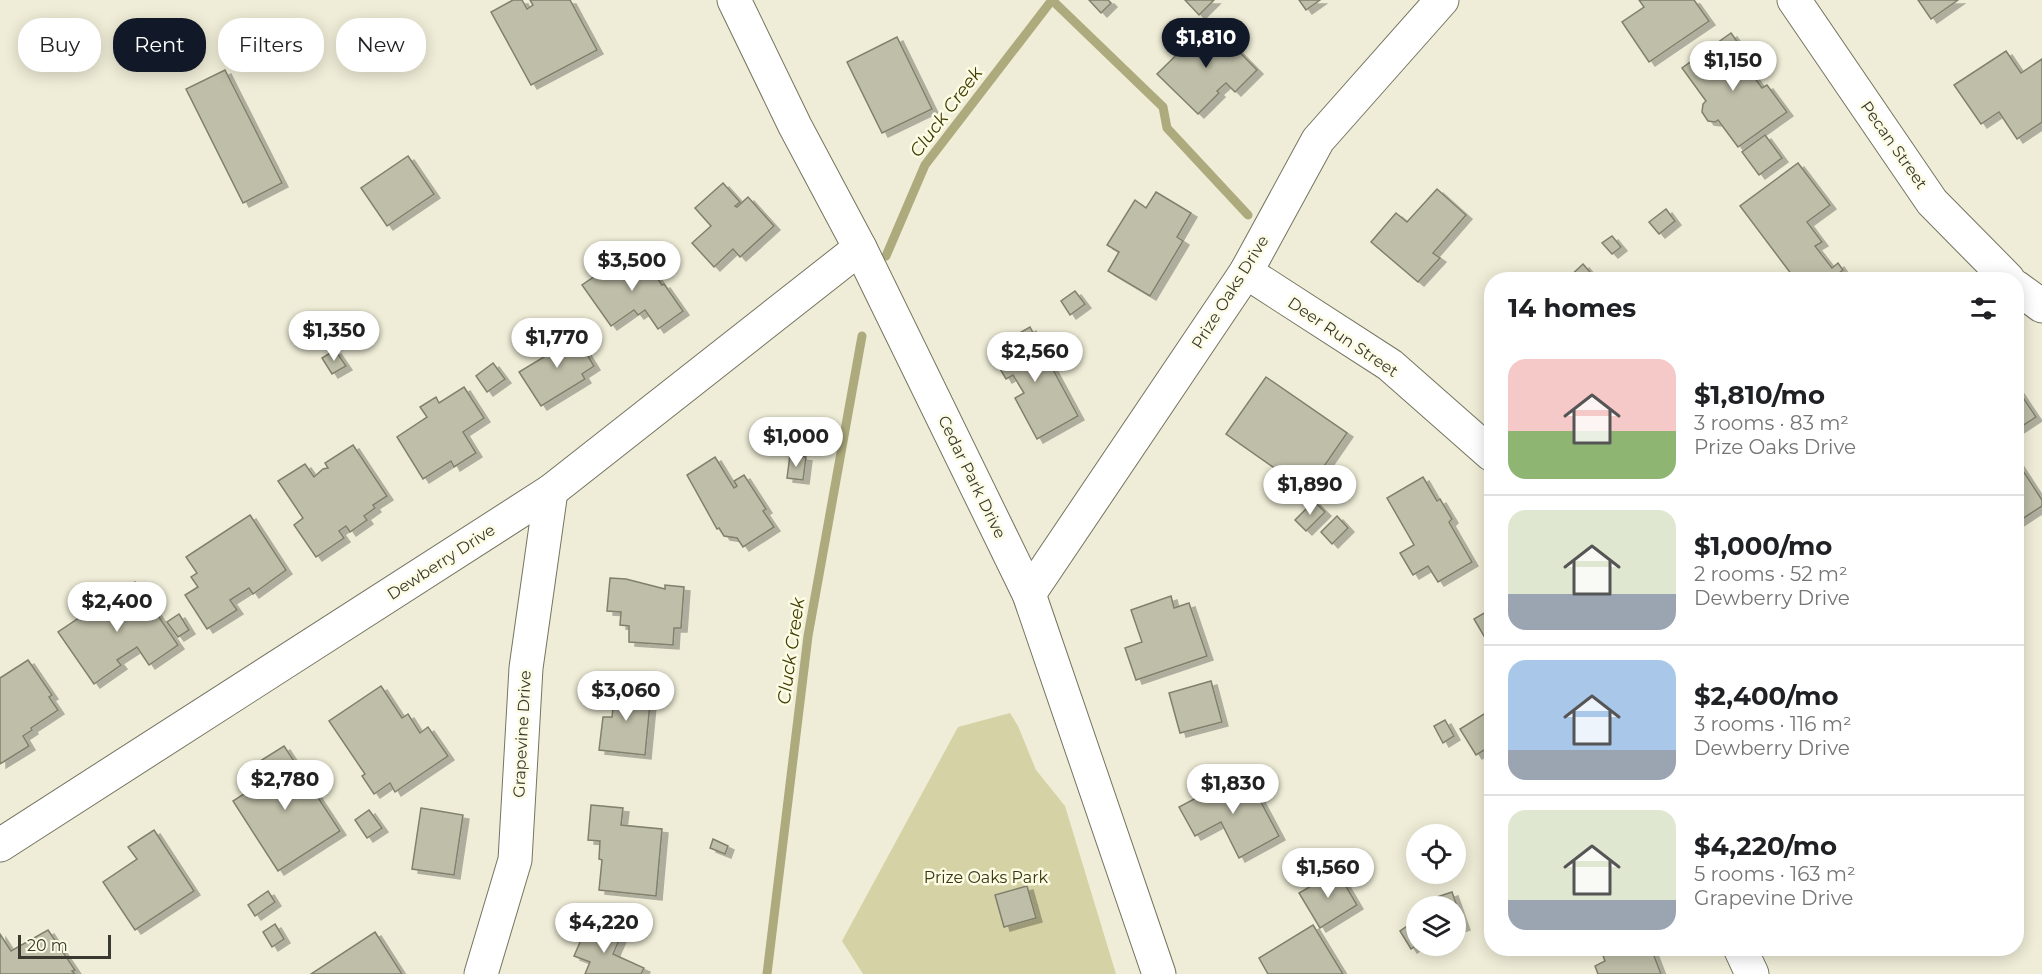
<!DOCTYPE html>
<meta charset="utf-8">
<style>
body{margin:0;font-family:Montserrat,sans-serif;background:#f6f6f6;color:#202124;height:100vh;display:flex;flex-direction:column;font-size:22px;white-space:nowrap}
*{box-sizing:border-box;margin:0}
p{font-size:20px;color:#757577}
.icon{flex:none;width:33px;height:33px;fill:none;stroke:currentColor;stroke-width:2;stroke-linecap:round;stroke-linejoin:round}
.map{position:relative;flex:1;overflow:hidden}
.details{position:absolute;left:1484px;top:272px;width:540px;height:684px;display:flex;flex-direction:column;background:#fff;border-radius:24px;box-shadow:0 3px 15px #0003}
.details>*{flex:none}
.guide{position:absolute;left:18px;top:18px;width:570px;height:54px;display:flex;gap:12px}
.tools{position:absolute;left:1406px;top:824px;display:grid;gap:12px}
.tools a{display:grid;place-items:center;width:60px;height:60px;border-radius:50%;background:#fff;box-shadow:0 3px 15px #0003;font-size:30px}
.scale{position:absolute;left:18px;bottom:15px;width:93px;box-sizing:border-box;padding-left:6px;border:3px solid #393930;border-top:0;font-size:16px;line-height:21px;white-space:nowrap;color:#393930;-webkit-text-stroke:4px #fcfbe4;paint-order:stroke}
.price{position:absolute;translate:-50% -51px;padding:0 14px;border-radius:21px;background:#fff;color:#222;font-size:20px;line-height:39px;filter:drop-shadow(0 2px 3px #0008)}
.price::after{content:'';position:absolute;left:50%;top:36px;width:18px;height:14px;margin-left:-9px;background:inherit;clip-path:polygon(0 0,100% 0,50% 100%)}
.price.selected{background:#111827;color:#fff}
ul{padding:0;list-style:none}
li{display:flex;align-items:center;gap:18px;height:150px;padding:0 24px}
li+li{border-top:2px solid #e0e0e0}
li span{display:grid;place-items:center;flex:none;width:168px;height:120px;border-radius:18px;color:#555}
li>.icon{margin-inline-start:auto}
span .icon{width:72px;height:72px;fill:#fffc;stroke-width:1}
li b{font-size:26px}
h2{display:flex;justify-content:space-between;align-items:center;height:72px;padding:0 24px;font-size:26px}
.pill{padding:0 21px;border-radius:24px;background:#fff;box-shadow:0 3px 15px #0003;font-size:21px;line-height:54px}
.pill.selected{background:#111827;color:#fff}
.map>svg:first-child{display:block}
.green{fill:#d5d2a5}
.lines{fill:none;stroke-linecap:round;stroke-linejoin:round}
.stream{stroke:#adaa7d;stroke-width:9}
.building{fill:#bfbea8;stroke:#81806c;stroke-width:1.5;filter:url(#shadow)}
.minor-casing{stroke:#757460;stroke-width:35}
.minor{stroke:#fff;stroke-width:33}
.labels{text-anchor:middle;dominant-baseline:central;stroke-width:5;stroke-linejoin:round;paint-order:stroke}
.street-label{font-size:16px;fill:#393930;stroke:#fcfbe4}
.park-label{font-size:16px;fill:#393611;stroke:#fcfbe4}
.water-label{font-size:18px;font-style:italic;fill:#403b00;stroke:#fcfbe4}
</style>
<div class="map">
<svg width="2042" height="974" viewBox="0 0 2042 974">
<defs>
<filter id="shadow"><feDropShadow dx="6" dy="4" stdDeviation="0" flood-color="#0004"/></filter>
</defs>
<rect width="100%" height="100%" fill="#efedd7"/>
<path class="green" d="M1010 713 1018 726 1036 770 1065 806 1116 974H863L842 941 958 727Z"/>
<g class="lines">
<g class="stream">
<path d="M886 256 925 165 1052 0 1163 107 1167 128 1248 215"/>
<path d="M767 974 808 636 862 336"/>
</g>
</g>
<g class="building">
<path d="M513 0H522L527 9 533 5 530 0H570L597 50 531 85 491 12Z"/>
<path d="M1089 0H1108L1111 3 1101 13Z"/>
<path d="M1185 0H1214L1199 15Z"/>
<path d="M1299 0H1320L1306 10Z"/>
<path d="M1639 0H1694L1709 21 1649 62 1622 22 1644 7Z"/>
<path d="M1918 0H1958L1931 19Z"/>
<path d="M1210 22 1257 70 1235 92 1226 83 1217 91 1219 93 1198 114 1157 74Z"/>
<path d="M1731 33 1746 54 1741 59 1762 88 1767 85 1787 112 1738 147 1718 120 1715 122 1708 121 1702 112 1703 104 1706 101 1682 68Z"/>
<path d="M897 37 932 109 882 133 847 62Z"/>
<path d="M2006 51 2021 73 2042 59V122L2017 139 1999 112 1981 124 1954 85Z"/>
<path d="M225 70 282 183 243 203 186 89Z"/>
<path d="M1765 135 1782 158 1759 175 1742 152Z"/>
<path d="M408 156 434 194 387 226 361 188Z"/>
<path d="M1798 163 1830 205 1807 222 1822 242 1815 246 1832 268 1838 263 1843 270 1831 279H1795L1740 206Z"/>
<path d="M723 183 740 202 735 206 737 207 748 197 774 226 740 257 733 249 714 267 692 243 711 226 695 208Z"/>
<path d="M1437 189 1466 215 1433 253 1440 258 1418 282 1371 242 1396 213 1407 222Z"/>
<path d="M1156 192 1191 213 1177 237 1183 241 1150 296 1108 271 1119 252 1107 245 1135 200 1146 208Z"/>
<path d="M1666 209 1675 221 1659 234 1649 222Z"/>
<path d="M1612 236 1621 247 1612 254 1602 243Z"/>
<path d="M636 248 662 285 664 284 683 311 658 329 645 310 638 315 634 310 611 326 582 285Z"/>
<path d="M1583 264 1596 279H1567Z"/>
<path d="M1075 291 1085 304 1070 315 1061 301Z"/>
<path d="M1030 327 1078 416 1037 439 1015 398 1024 393 1013 375 1006 379 989 350Z"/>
<path d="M563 330 569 340 575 335 594 366 582 374 585 379 541 406 519 372 554 351 547 340Z"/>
<path d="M335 350 346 366 332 374 322 358Z"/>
<path d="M493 363 505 379 487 392 476 376Z"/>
<path d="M1266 377 1347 433 1307 491 1226 434Z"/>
<path d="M464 387 484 418 463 432 476 453 454 467 451 461 423 479 397 437 427 417 420 407 436 397 439 403Z"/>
<path d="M2016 387 2036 417 2016 430Z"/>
<path d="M353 445 387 496 373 505 375 508 364 516 367 520 350 532 346 526 339 531 344 538 316 557 294 525 303 518 278 481 305 464 314 477 323 469 328 468 325 463Z"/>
<path d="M790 455 806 457 803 480 787 478Z"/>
<path d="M715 457 734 488 737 486 734 481 744 475 766 509 763 511 774 527 743 547 737 538 724 536 719 528 717 529 687 475Z"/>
<path d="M2016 460 2042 500V506L2016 523Z"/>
<path d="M1423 477 1437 501 1440 499 1452 519 1449 522 1472 562 1438 582 1428 566 1413 575 1400 553 1414 545 1387 498Z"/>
<path d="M1314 501 1325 512 1306 531 1295 520Z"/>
<path d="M250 515 286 570 253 594 249 588 230 600 237 610 207 629 185 595 198 587 191 577 197 573 186 557Z"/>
<path d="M1337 516 1348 528 1332 544 1321 532Z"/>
<path d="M610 578 626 579 665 589V585L684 587 681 628H674L673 645 629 642V626L620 625 621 612 607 611Z"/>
<path d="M135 582 178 645 149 665 137 647 117 660 121 665 94 684 58 632 116 593 117 594Z"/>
<path d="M1171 596 1174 608 1189 603 1207 656 1136 680 1125 648 1142 642 1131 610Z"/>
<path d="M1491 609V648L1474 619Z"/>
<path d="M179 614 189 630 178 637 167 622Z"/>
<path d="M28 660 52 695 49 697 58 710 31 728 32 730 23 736 29 746 0 764V678Z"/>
<path d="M1211 681 1222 722 1180 733 1169 693Z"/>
<path d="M381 686 402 718 408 714 420 733 428 727 448 756 395 792 390 783 374 794 362 776 365 774 329 721Z"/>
<path d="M609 687 646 691 644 702 650 703 645 755 599 750 603 717H612L613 708H608Z"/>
<path d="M1484 714 1491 726V746L1476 755 1460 729Z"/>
<path d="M1445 720 1454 736 1443 743 1434 726Z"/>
<path d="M284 746 340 831 278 871 233 801 267 779 257 763Z"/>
<path d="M1245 772 1279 836 1239 858 1221 822 1195 836 1179 807Z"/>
<path d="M591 805 623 808 621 825 662 829 656 896 599 890 602 860 599 859 600 841 588 840Z"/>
<path d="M421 808 463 815 454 875 412 869Z"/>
<path d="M369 810 382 828 367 838 355 820Z"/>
<path d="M154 830 194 891 135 930 103 882 137 859 128 847Z"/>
<path d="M713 839 728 846 725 854 710 848Z"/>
<path d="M1337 871 1357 905 1320 928 1299 893Z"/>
<path d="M1027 886 1036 918 1004 927 995 895Z"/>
<path d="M268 891 275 902 255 916 248 905Z"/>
<path d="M1452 892 1464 926 1455 929V906H1436L1434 898Z"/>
<path d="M1416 920 1417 945 1411 949 1400 931Z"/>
<path d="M275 924 284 939 272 947 263 932Z"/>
<path d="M588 924 620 938 613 954 644 968 641 974H585L590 962 574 956Z"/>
<path d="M1313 925 1343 974H1268L1259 958Z"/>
<path d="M48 930 75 970 72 971 75 974H0V934L11 951Z"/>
<path d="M375 932 402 974H311Z"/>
<path d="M1600 948H1651L1661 974H1598L1595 966 1605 961Z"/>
</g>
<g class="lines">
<g class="minor-casing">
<g id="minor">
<path d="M734 0 795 126 860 248 1029 594 1159 974"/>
<path d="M1794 0 1932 202 2008 279"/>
<path d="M1246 272 1390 365 1491 454"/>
<path d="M2016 287 2042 306"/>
<path d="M1029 594 1246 272 1318 140 1442 0"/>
<path d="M0 845 551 491 860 248"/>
<path d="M1740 948 1752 974"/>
<path d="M481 974 515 860 526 668 551 491"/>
</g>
</g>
<use href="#minor" class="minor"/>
</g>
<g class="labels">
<g class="street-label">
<text transform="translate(1894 145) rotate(55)">Pecan Street</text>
<text transform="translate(1230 292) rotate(-58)">Prize Oaks Drive</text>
<text transform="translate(1343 337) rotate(34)">Deer Run Street</text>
<text transform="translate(972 477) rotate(64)">Cedar Park Drive</text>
<text transform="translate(441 562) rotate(-33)">Dewberry Drive</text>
<text transform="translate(522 734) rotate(-87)">Grapevine Drive</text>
</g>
<g class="park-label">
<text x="986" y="877">Prize Oaks Park</text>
</g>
<g class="water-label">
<text transform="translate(946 112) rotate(-53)">Cluck Creek</text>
<text transform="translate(791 651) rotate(-82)">Cluck Creek</text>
</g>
</g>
</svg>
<div class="tools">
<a><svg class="icon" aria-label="locate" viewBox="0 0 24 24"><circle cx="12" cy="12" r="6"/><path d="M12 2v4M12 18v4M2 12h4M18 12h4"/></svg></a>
<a><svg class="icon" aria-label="layers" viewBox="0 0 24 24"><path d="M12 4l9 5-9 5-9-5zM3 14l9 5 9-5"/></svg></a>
</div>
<div class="scale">20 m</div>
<b class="price selected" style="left:1206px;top:69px">$1,810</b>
<b class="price" style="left:1733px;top:92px">$1,150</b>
<b class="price" style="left:632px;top:292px">$3,500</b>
<b class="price" style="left:334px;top:362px">$1,350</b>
<b class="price" style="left:557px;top:369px">$1,770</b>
<b class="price" style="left:1035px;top:383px">$2,560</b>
<b class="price" style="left:796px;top:468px">$1,000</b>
<b class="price" style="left:1310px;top:516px">$1,890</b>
<b class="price" style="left:117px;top:633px">$2,400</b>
<b class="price" style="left:626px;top:722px">$3,060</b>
<b class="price" style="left:285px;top:811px">$2,780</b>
<b class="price" style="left:1233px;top:815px">$1,830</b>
<b class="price" style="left:1328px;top:899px">$1,560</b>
<b class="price" style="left:604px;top:954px">$4,220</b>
<div class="guide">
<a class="pill">Buy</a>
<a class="pill selected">Rent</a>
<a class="pill">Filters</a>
<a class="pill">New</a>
</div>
<section class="details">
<h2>14 homes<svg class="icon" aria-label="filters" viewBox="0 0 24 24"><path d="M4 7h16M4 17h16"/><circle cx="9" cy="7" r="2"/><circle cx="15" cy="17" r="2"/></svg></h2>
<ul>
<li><span style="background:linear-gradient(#f6c9c9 60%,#8fb573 0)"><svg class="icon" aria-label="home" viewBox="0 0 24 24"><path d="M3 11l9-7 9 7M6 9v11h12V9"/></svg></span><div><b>$1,810/mo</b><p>3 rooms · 83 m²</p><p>Prize Oaks Drive</p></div></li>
<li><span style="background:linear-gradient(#dfe7d0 70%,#9aa5b1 0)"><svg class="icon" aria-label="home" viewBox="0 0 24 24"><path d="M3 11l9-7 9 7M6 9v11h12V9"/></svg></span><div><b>$1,000/mo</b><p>2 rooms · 52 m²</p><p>Dewberry Drive</p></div></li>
<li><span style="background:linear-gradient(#a9c7e8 75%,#9aa5b1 0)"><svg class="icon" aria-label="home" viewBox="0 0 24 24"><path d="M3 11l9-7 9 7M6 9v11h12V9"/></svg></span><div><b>$2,400/mo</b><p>3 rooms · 116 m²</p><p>Dewberry Drive</p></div></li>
<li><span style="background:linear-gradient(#dfe7d0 75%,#9aa5b1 0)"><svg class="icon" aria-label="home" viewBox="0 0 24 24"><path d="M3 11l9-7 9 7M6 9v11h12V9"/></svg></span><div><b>$4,220/mo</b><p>5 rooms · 163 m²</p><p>Grapevine Drive</p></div></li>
</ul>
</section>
</div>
